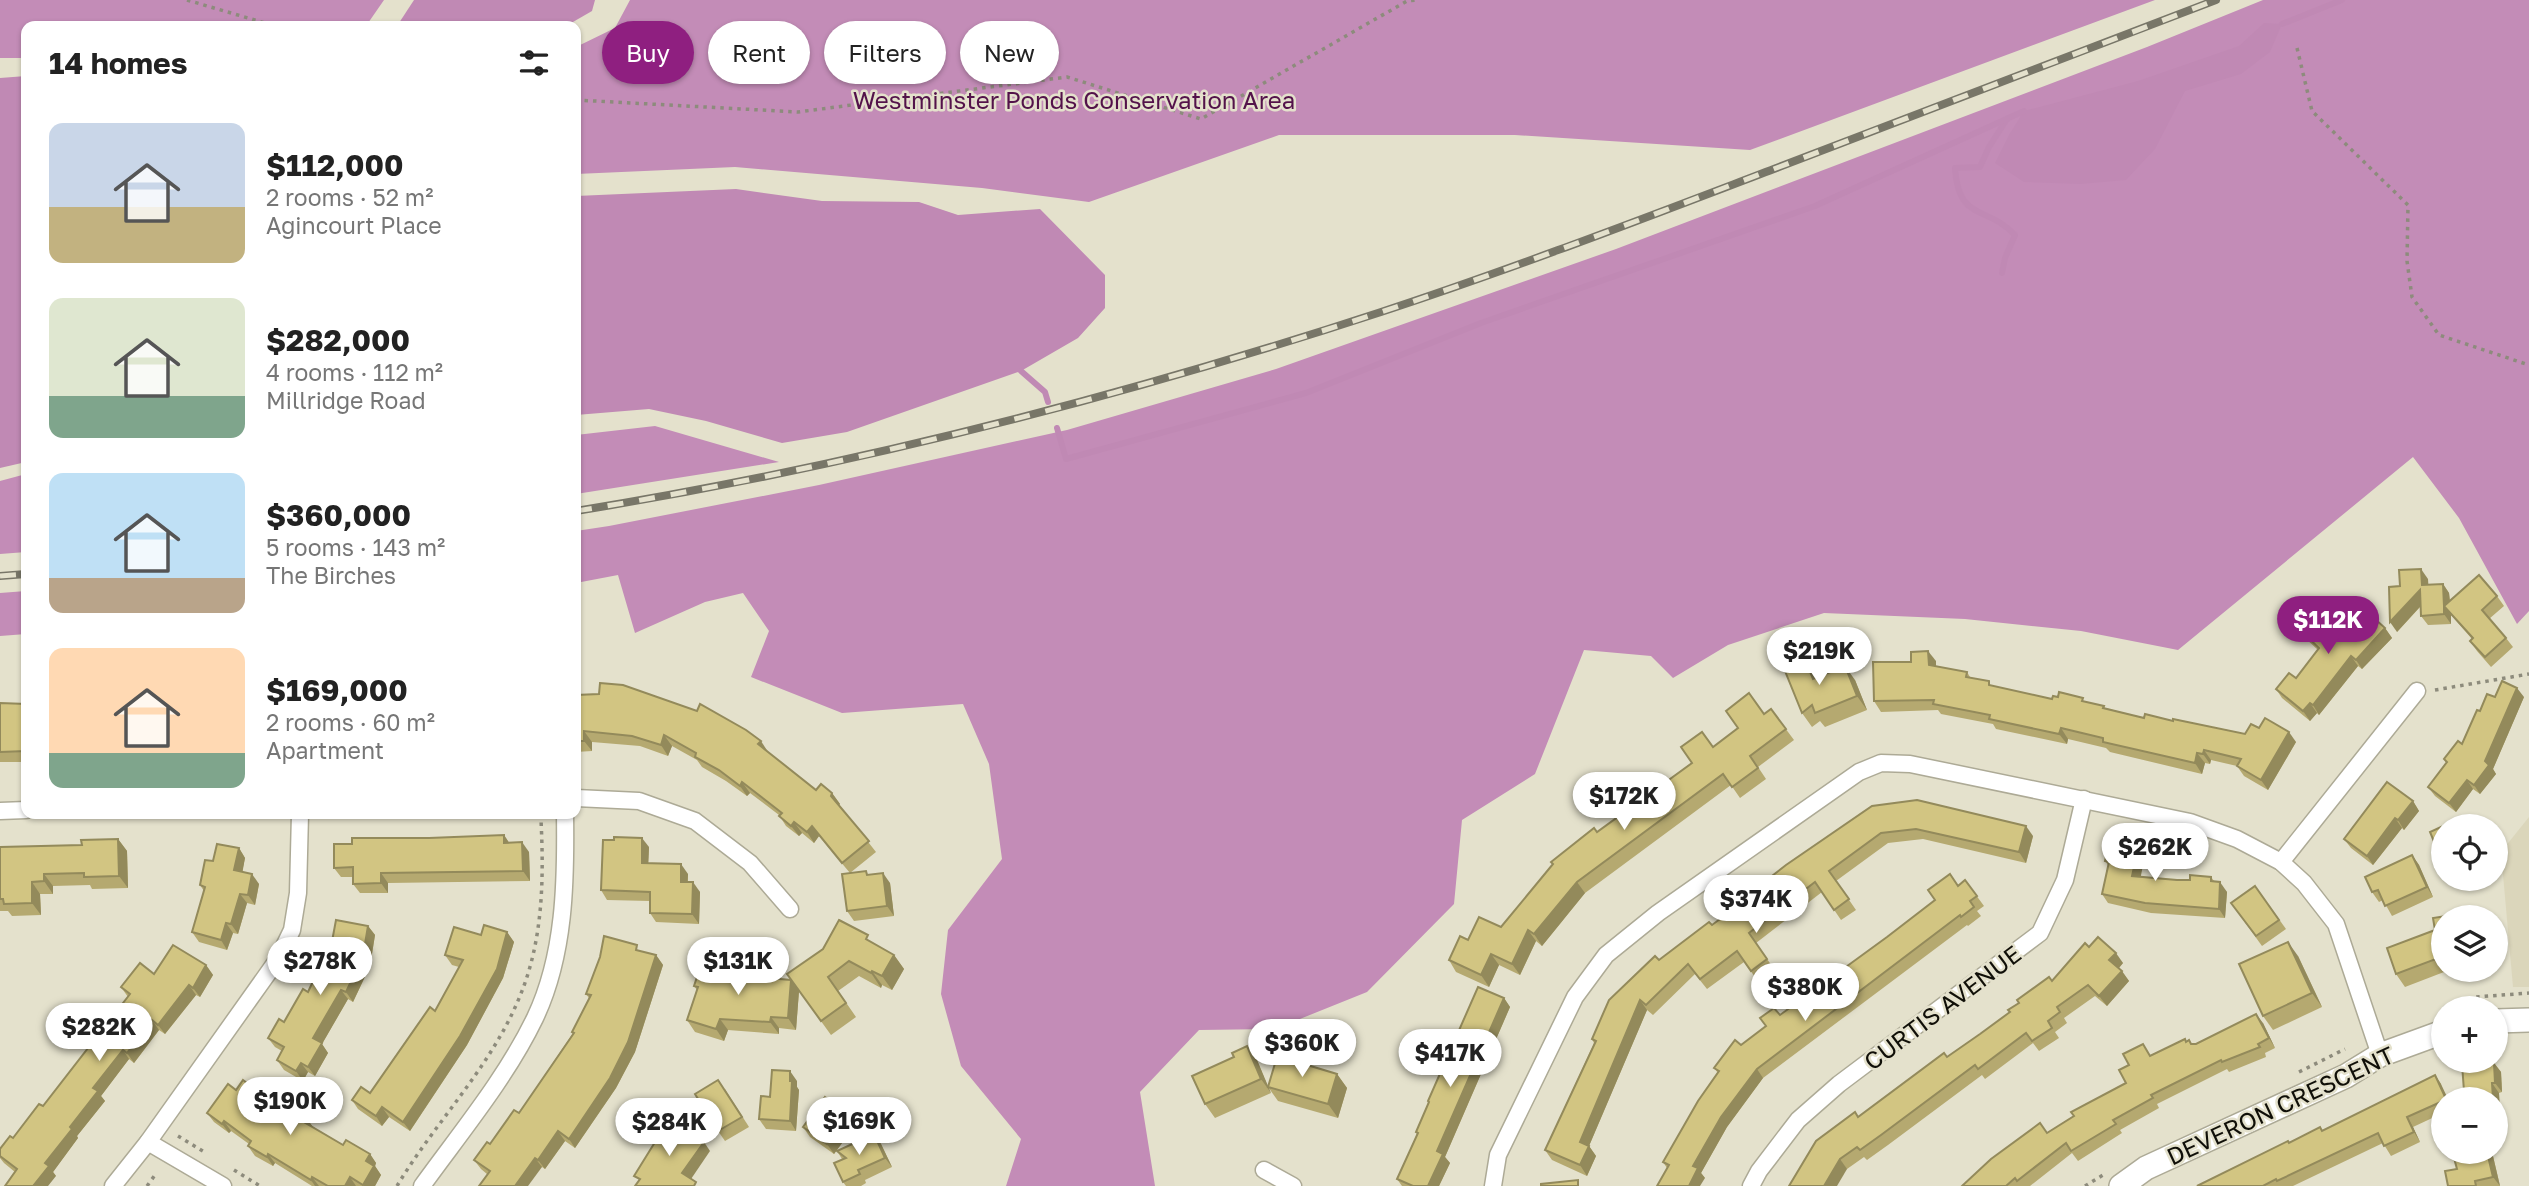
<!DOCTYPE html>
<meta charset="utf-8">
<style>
body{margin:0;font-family:"Golos Text",sans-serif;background:#f6f6f6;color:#222;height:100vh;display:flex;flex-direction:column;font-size:26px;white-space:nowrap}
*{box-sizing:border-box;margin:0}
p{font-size:23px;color:#767676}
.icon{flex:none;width:38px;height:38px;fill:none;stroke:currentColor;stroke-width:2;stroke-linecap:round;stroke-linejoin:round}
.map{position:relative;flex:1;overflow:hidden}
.panel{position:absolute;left:21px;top:21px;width:560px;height:798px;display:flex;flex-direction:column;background:#fff;border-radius:14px;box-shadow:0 2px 5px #0004}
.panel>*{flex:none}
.hud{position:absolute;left:602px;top:21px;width:665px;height:63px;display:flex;gap:14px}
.fabs{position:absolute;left:2431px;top:814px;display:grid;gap:14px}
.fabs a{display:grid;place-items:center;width:77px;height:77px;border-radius:50%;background:#fff;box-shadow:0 2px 5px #0004;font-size:35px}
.price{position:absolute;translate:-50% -60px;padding:0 16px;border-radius:24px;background:#fff;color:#222;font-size:23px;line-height:46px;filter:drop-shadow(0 2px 4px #0008)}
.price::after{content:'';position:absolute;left:50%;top:42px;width:21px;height:16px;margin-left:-10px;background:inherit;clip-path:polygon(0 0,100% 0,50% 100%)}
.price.current{background:#8f1f80;color:#fff}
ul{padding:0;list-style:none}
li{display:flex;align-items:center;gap:21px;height:175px;padding:0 28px}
li span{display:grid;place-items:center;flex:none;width:196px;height:140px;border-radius:14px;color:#555}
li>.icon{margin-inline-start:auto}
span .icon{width:84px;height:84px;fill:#fffc;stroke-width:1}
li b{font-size:30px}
h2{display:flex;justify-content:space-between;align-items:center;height:84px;padding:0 28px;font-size:30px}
.pill{padding:0 24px;border-radius:32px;background:#fff;box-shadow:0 2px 5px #0004;font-size:24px;line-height:63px}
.pill.current{background:#8f1f80;color:#fff}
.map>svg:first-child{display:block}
.built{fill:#dbd6bb}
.forest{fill:#c38cb7}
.water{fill:#c089b4}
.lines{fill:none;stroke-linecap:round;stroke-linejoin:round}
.stream{stroke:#c089b4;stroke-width:6}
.street-casing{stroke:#adaa96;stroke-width:19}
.secondary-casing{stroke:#adaa96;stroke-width:26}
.path{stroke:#8d8b7c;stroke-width:3.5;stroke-dasharray:3.5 5;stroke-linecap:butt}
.street{stroke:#fff;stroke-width:16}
.secondary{stroke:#fff;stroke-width:23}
.rail-casing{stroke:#787668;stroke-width:8}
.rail{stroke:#e4e1cc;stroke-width:5;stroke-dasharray:16;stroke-linecap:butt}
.wall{fill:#b5a970}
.shaded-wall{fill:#938a5b}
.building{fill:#d2c582;stroke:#938a5b;stroke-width:2}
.labels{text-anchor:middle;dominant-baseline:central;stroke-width:5;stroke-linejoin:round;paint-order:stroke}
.park-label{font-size:24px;fill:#53124a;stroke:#e4e1cc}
.street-label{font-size:24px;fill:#100f08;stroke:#e4e1cc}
</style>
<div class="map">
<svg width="2529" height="1186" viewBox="0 0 2529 1186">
<rect width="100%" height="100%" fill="#e4e1cc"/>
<path class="built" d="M2529 817V987H2513L2501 852Z"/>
<g class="forest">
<path d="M0 0H384L366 26H26V58H0Z"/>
<path d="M630 0H2155L1750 150 1515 135H1279L1089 202 982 188 735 167 576 174V47L615 28Z"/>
<path d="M2263 0H2529V611L2517 624 2459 518 2413 457 2178 650 2081 631 1965 619 1824 613 1728 645 1673 678 1651 656 1584 650 1535 774 1462 820 1454 904 1367 992 1275 1029 1199 1030 1140 1092 1155 1186H1006L1021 1139 961 1066 941 994 948 930 1002 859 989 764 963 704 842 713 751 677 769 631 743 593 705 602 635 633 618 575 576 583V531L609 526 819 485 1067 430 1276 369 1616 249 2147 47Z"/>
<path d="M655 426 779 462 576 494V435Z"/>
<path d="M26 474V552L0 554V481Z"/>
<path d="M26 591V634L0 636V593Z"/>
</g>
<g class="water">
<path d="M414 0H595L592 11 566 26H397Z"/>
<path d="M2264 23 2282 24 2270 52 2241 74 2185 91 2155 149 2126 180 2080 184 2024 182 1995 163 2009 135 2024 111 2138 81 2239 46Z"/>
<path d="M26 76V462L0 468V78Z"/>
<path d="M736 189 822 201 919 202 958 215 1040 209 1105 275V308L1078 338 1021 371 847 432 782 443 706 421 649 409 576 415V196Z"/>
</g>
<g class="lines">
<g class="stream">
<path d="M2282 24 2342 0"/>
<path d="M2002 273 2005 258 2015 235C1986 204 1959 223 1955 168L1980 167 1989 147 2007 119"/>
<path d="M1021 371 1045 392 1048 402"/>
<path d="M1057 428 1066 459 1306 393 1481 323 1815 206 2024 111"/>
</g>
<g class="street-casing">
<g id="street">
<path d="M576 798 639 801 695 821 750 863 790 909"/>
<path d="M0 811 26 810"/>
<path d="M2281 862 2417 691"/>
<path d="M148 1142 223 1186"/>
<path d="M1264 1170 1293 1186"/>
<path d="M113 1186 148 1142 278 959 292 930 298 893 300 814"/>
<path d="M422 1186C461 1132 506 1078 535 1018 565 955 566 881 565 814"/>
<path d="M1493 1186 1498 1155 1575 997 1606 955 1658 913 1859 772 1881 763 1910 764 2190 822 2237 839 2281 862 2304 883 2336 924 2380 1055"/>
<path d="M1751 1186 1759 1171 1798 1120 1839 1084 2040 933 2065 880 2084 799"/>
</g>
</g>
<g class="secondary-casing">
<g id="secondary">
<path d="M2496 1021 2529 1020"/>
<path d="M2121 1186 2146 1168 2346 1076 2380 1055 2443 1032"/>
</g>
</g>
<g class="path">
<path d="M187 0 275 26"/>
<path d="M2297 48 2312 111 2408 205 2407 261 2412 297 2439 335 2529 365"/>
<path d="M576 100 798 112 1067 77 1201 119 1407 1 1417 0"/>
<path d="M2435 690 2529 674"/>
<path d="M2444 1008 2476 997 2529 993"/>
<path d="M2299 1072 2345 1049"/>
<path d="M178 1136 206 1153"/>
<path d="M234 1170 260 1186"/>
<path d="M147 1186 155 1175"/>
<path d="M397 1186C434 1124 488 1070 517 1003 543 945 544 882 541 820"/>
<path d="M2085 1186 2103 1175"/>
</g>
<use href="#street" class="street"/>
<use href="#secondary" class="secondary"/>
<g class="rail-casing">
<g id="rail">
<path d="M576 511C849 467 1118 398 1381 312 1515 268 1647 217 1779 167 1925 111 2070 56 2216 0"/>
<path d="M0 576 26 574"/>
</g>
</g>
<use href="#rail" class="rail"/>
</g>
<g class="wall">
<path d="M2428 579V585L2443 584 2449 593 2450 601 2497 596 2504 606 2489 619 2506 638 2513 647 2491 667 2477 651 2470 641 2472 639 2451 615V624L2428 625 2421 616V606L2397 632 2400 586Z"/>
<path d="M2298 628 2339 636 2385 628 2392 638 2362 669 2358 666 2319 715 2317 713 2310 721 2282 698 2276 689 2296 678 2318 650 2305 638Z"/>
<path d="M1804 657 1814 671 1816 678 1855 680 1867 710 1825 727 1820 721 1812 727 1802 713Z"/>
<path d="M1936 661V666L1967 672 1970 677 1993 686 2052 699 2086 702 2104 706 2105 708 2144 718 2173 721 2245 734 2259 728 2296 742 2268 790 2244 776 2237 766 2211 760 2210 764 2205 763 2202 774 2110 752 2106 748 2068 739 2067 744 1996 729 1993 724 1941 714 1938 710 1881 712 1874 701Z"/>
<path d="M576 695 768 752 816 790 832 793 840 804 839 805 876 852 850 873 870 875 890 883 894 916 854 921 847 911 850 873 819 836 814 843 802 833 799 836 786 826 779 815 750 793 747 796 726 781 702 767 697 760 672 746 668 756 640 746 592 742V751L576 752Z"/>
<path d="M2495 697H2524L2493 769 2496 774 2480 794 2473 789 2456 812 2435 796 2428 787 2446 763 2444 759 2462 744 2480 711Z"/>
<path d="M0 703 26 704V762H0Z"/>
<path d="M1771 709 1794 740 1758 767 1766 779 1740 798 1731 785 1585 893 1542 946 1536 941 1520 975 1499 965 1489 987 1456 972 1449 960 1468 940 1501 927 1597 832 1713 747Z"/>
<path d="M2413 801 2419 811 2404 830 2402 828 2373 865 2351 848 2344 839Z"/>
<path d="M1872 806 2033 836 2026 863 1923 839 1888 843 1836 881 1856 910 1841 920 1822 892 1756 943 1774 969 1758 981 1744 962 1707 989 1695 974 1653 1015 1647 1010 1589 1146 1596 1156 1587 1176 1552 1160 1545 1150 1594 1043 1592 1039 1659 960 1712 925Z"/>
<path d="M504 835 509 843 529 852 530 881 388 883V893H360L353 884V877H341L334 868 352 844 429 838Z"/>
<path d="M118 839 127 851 128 888 92 889 90 885 53 886V894H40L41 915 12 916 8 911H0V847L82 845Z"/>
<path d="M2139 845 2145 854 2140 877 2177 880 2211 877 2214 881 2227 892 2225 918 2151 913 2108 903 2102 894 2108 865 2105 861Z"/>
<path d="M649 847 648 863 688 874V882L700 892 699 924 656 922 650 913V901L607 900 601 890Z"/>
<path d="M239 848 245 858 242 872 259 884 255 905 247 903 238 934 233 933 227 950 199 942 192 932 204 891 200 885 213 861Z"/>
<path d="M2412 855 2419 865 2433 897 2392 916 2383 900 2379 902 2372 892Z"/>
<path d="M1965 880 1984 906 1977 911 1981 916 1968 926 1967 925 1763 1078 1727 1127 1701 1173 1705 1178 1667 1168 1663 1162 1718 1073 1714 1068 1780 1015Z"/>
<path d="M2255 886 2286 929 2262 946 2231 903Z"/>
<path d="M2472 912 2475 917H2443L2442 966 2444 972 2405 987 2396 974 2387 948 2435 930 2433 918Z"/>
<path d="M368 926 375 935 370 966 353 1002 348 999 322 1044 328 1053 315 1076 308 1072 303 1081 284 1070 277 1060 282 1051 275 1047 268 1038 284 1022 308 992 328 963Z"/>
<path d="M2496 926 2499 931 2503 961 2496 962Z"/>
<path d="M507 932 514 942 503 978 467 1045 410 1131 389 1117 382 1126 358 1109 352 1100 370 1093 435 1011 459 967 452 965 445 955 481 935Z"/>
<path d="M873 943 894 955 904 969 892 990 882 985 881 988 859 976 838 991 856 1017 831 1035 787 974Z"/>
<path d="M2089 947 2123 963 2119 968 2129 981 2107 1006 2095 996 2064 1018 2067 1023 2055 1032 2059 1038 2039 1051 2033 1043 1985 1079 1982 1075 1888 1145 1867 1160 1864 1157 1847 1169 1789 1186 1858 1117 1980 1034 2052 981Z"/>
<path d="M642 952 656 955 663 965 635 1052 616 1088 575 1148 565 1141 545 1169 542 1167 487 1174 481 1169 474 1160 519 1113 573 1033 572 1032 589 998 586 994Z"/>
<path d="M2298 956 2322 1007 2273 1030 2263 1016Z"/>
<path d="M206 965 213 975 200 997 196 995 165 1034 159 1030 134 1063 129 1059 101 1096 105 1101 77 1136 78 1138 53 1172 56 1176 15 1172 4 1163 0 1158V1149L13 1138 43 1106 128 997 121 987 154 974Z"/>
<path d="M744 976 799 991 796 1030 779 1028V1034L728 1030 724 1041 695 1032 687 1020 697 990 694 986Z"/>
<path d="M1504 998 1510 1007 1445 1157 1450 1163 1439 1186H1402L1397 1179 1417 1134 1416 1132 1429 1103 1428 1101Z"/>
<path d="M2263 1023 2275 1048 2265 1053 2266 1057 2229 1072 2227 1069 2157 1104 2159 1108 2120 1130 2122 1133 2078 1161 2072 1153 2030 1186H1962L2126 1083 2151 1055 2185 1039 2187 1042 2192 1044H2196Z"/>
<path d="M1257 1060 1268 1087 1301 1063 1337 1074 1347 1088 1338 1118 1278 1101 1268 1087 1271 1093 1215 1118 1205 1104Z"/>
<path d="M2494 1063 2501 1072 2502 1092 2499 1093 2501 1135H2496V1099L2467 1096 2464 1091Z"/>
<path d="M2435 1075 2441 1084 2443 1113 2413 1127 2420 1142 2391 1156 2383 1143 2293 1186H2197L2289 1142 2323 1131Z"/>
<path d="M797 1081V1087L799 1090 796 1131 766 1129 759 1119 770 1097Z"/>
<path d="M725 1089 749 1127 725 1141 718 1131Z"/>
<path d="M236 1090 276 1105 301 1106 307 1115 306 1118 313 1127 343 1145 370 1154 376 1163 375 1166 381 1175 375 1186H312L275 1163 273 1166 255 1156 248 1146 249 1144 231 1131 229 1133 214 1122 207 1113Z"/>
<path d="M856 1124 834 1154 810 1137 803 1127Z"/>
<path d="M874 1134 881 1144 892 1167 865 1180 866 1183 861 1186H846L843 1182 842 1159 837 1151Z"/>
<path d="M2470 1152H2492L2500 1186H2448L2457 1169 2470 1154Z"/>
</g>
<g class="shaded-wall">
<path d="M2421 569 2428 579 2429 595 2422 585Z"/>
<path d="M2443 584 2449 593 2451 613 2444 606Z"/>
<path d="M2420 590 2426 600 2397 632 2390 622Z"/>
<path d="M2444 606 2451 615V624L2444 614Z"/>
<path d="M2385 628 2392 638 2362 669 2356 660Z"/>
<path d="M1928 651 1936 661V675L1929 665Z"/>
<path d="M2351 656 2358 666 2319 715 2313 705Z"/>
<path d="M1804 657 1814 671 1823 694 1813 679Z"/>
<path d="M1845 666 1855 680 1867 710 1857 696Z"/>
<path d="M2517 688 2524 697 2493 769 2496 774 2480 794 2474 785 2485 761Z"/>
<path d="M2310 703 2317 713 2310 721 2303 711Z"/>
<path d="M2061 728 2068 739 2067 744 2059 734Z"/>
<path d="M584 731 592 742V751L584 741Z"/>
<path d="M2289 732 2296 742 2268 790 2261 780Z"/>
<path d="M664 735 672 746 668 756 661 745Z"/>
<path d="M761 741 768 752 758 744Z"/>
<path d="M2204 750 2211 760 2210 764 2203 754Z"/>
<path d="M2197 753 2205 763 2202 774 2195 763Z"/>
<path d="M2467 780 2473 789 2456 812 2449 803Z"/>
<path d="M742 782 750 793 747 796 740 786Z"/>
<path d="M832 793 840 804 838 806 831 796Z"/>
<path d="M2413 801 2419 811 2404 830 2398 820Z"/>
<path d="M2395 818 2402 828 2373 865 2367 856Z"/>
<path d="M794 822 802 833 799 836 791 826Z"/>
<path d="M812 826 819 836 814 843 807 832Z"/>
<path d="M2026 826 2033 836 2026 863 2019 852Z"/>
<path d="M504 835 510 844 504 843Z"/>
<path d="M642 838 649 847 648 872 642 863Z"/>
<path d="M118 839 127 851 128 888 119 876Z"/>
<path d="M522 842 529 852 530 881 523 871Z"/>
<path d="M2139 845 2145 854 2139 886 2132 876Z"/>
<path d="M239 848 245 858 241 880 234 870Z"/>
<path d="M2412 855 2419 865 2433 897 2427 887Z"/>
<path d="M681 864 688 874 687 891 681 882Z"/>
<path d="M381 873 388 883V893L381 883Z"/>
<path d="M883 873 890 883 894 916 887 906Z"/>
<path d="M44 874 53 886V894L44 881Z"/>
<path d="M252 874 259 884 255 905 248 895Z"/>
<path d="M32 882 40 894 41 915 32 903Z"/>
<path d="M693 882 700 892 699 924 692 914Z"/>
<path d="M1577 882 1585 893 1542 946 1534 934Z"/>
<path d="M2220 882 2227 892 2225 918 2219 909Z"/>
<path d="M240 894 247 903 238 934 231 924Z"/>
<path d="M226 923 233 933 227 950 221 940Z"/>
<path d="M368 926 375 935 370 966 353 1002 346 992Z"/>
<path d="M2496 926 2499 931 2503 961 2496 949Z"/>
<path d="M1528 930 1536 941 1520 975 1512 964Z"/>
<path d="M507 932 514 942 503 978 467 1045 410 1131 403 1122Z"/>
<path d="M2288 942 2298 956 2322 1007 2312 993Z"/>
<path d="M2116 953 2123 963 2117 970 2109 960Z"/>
<path d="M1491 954 1499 965 1489 987 1481 975Z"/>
<path d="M2434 954 2442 966 2444 972 2436 959Z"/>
<path d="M656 955 663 965 635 1052 616 1088 575 1148 569 1139Z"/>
<path d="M894 955 904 969 892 990 882 976Z"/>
<path d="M206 965 213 975 200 997 193 988Z"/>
<path d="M872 971 882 985 881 988 871 973Z"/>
<path d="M2122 971 2129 981 2107 1006 2099 996Z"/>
<path d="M791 980 799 991 796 1030 788 1018Z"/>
<path d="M189 985 196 995 165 1034 158 1025Z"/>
<path d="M341 990 348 999 322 1044 328 1053 315 1076 308 1067 313 1038Z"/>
<path d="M1504 998 1510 1007 1445 1157 1450 1163 1439 1186H1428L1437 1151Z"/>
<path d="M1640 1000 1647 1010 1589 1146 1596 1156 1587 1176 1580 1165V1142Z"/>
<path d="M2256 1014 2263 1023 2275 1048 2269 1038Z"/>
<path d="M771 1017 779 1028V1034L770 1022Z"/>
<path d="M720 1019 728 1030 724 1041 716 1029Z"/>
<path d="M152 1020 159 1030 134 1063 127 1053Z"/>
<path d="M1247 1046 1257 1060 1271 1093 1261 1079Z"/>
<path d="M123 1050 129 1059 101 1096 105 1101 77 1136 78 1138 53 1172 56 1176 48 1186H33L45 1163 70 1127 93 1088Z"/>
<path d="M301 1063 308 1072 303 1081 296 1071Z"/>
<path d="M2494 1063 2501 1072 2502 1092 2495 1083Z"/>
<path d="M1757 1069 1763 1078 1727 1127 1701 1173 1705 1178 1700 1186H1689L1693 1166 1721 1117Z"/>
<path d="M790 1071 797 1081V1087L799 1090 796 1131 790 1121Z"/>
<path d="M1337 1074 1347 1088 1338 1118 1328 1104Z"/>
<path d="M2435 1075 2441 1084 2448 1099H2446Z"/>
<path d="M2492 1083 2499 1093 2501 1135 2496 1127V1099H2493Z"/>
<path d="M301 1106 307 1115 303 1122 297 1112Z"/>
<path d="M382 1107 389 1117 382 1126 376 1116Z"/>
<path d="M849 1114 856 1124 834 1154 827 1144Z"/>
<path d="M2407 1117 2413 1127 2420 1142 2414 1132Z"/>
<path d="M306 1118 313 1127 304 1122Z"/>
<path d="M224 1121 231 1131 229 1133 222 1124Z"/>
<path d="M558 1131 565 1141 545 1169 538 1160Z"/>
<path d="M874 1134 881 1144 892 1167 885 1158Z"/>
<path d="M704 1142 710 1151 689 1182 682 1173Z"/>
<path d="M2487 1152H2492L2500 1186 2493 1177Z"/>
<path d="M268 1154 275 1163 273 1166 267 1157Z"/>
<path d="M370 1154 376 1163 375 1166 381 1175 375 1186H364L366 1161Z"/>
<path d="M535 1158 542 1167 528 1186H515Z"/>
<path d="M1840 1159 1847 1169 1837 1186H1824Z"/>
<path d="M312 1177 319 1186H315L311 1180Z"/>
<path d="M350 1177 356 1186H345Z"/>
</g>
<g class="building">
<path d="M2421 569 2422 585 2443 584 2444 606 2479 575 2497 596 2482 610 2506 638 2485 657 2470 641 2473 638 2444 606V614L2421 616 2420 590 2390 622 2389 587 2400 586 2399 570Z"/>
<path d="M2364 609 2385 628 2356 660 2351 656 2313 705 2310 703 2303 711 2276 689 2289 673 2296 678 2319 648 2298 628 2313 612 2339 636Z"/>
<path d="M1928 651 1929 665 1967 672 1966 677 1989 681V685L2052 699 2053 696 2058 697 2059 692 2083 698 2082 701 2104 706 2103 708 2144 718 2145 714 2173 721V719L2245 734 2251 724 2259 728 2265 718 2289 732 2261 780 2237 766 2241 759 2204 750 2203 754 2197 753 2195 763 2103 742V738L2061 728 2059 734 1989 719 1990 715 1933 704 1934 700 1874 701 1873 662H1911V652Z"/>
<path d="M1804 657 1813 679 1845 666 1857 696 1815 713 1812 705 1802 713 1783 666Z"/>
<path d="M2502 681 2517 688 2485 761 2489 765 2474 785 2467 780 2449 803 2428 787 2447 762 2444 759 2458 741 2462 744 2477 710 2480 711 2487 694 2495 697Z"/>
<path d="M600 683 623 685 697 711 700 704 746 730 761 741 758 744 816 790 821 784 832 793 831 796 869 841 842 863 812 826 807 832 794 822 791 826 779 816 782 813 742 782 740 786 719 770 695 757 696 753 664 735 661 745 632 736 584 731V741H576V695L599 694Z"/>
<path d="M1749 693 1764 714 1771 709 1786 729 1750 756 1758 768 1732 787 1723 774 1577 882 1534 934 1528 930 1512 964 1491 954 1481 975 1449 960 1460 936 1468 940 1479 917 1501 927 1553 864 1551 862 1594 828 1597 832 1692 763 1681 747 1702 732 1713 747 1738 728 1726 711Z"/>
<path d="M0 703 26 704V751L0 752Z"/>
<path d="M2387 782 2413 801 2398 820 2395 818 2367 856 2344 839Z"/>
<path d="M1917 800 2026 826 2019 852 1916 829 1881 833 1829 871 1849 899 1834 910 1815 882 1749 933 1767 959 1751 971 1737 951 1700 979 1688 964 1646 1005 1640 1000 1580 1142 1589 1146 1580 1165 1545 1150 1596 1041 1592 1039 1609 1000 1655 956 1659 960 1709 922 1712 925 1743 902 1741 900 1786 865 1872 806Z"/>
<path d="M2457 821 2459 826H2444Z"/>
<path d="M2443 826V855L2440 856 2430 832Z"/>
<path d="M504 835V843L522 842 523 871 381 873V883L353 884V867L334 868V844H352V838H429Z"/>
<path d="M614 837 642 838V863L681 864V882H693L692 914 650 913V892L601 890 603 840H614Z"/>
<path d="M118 839 119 876 84 877V873L44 874V881L32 882V903L4 904 3 899H0V847L82 845 81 840Z"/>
<path d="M2110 839 2139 845 2132 876 2177 880H2190V875L2211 877V881L2220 882 2219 909 2145 903 2102 894 2109 862 2105 861Z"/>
<path d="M217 844 239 848 234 870 252 874 248 895 240 894 231 924 226 923 221 940 192 932 205 887 200 885 205 860 213 861Z"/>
<path d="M2412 855 2427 887 2385 906 2378 890 2372 892 2365 877Z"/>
<path d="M866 871 867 875 883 873 887 906 847 911 842 874Z"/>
<path d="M1950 874 1958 886 1965 880 1977 896 1970 901 1974 907 1961 917 1960 915 1757 1069 1721 1117 1693 1166 1698 1168 1689 1186H1657L1669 1165 1663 1162 1698 1101 1719 1071 1714 1068 1735 1040 1741 1045 1766 1026 1760 1018 1774 1008 1780 1015 1887 937 1935 900 1928 890Z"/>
<path d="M2255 886 2279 920 2256 936 2231 903Z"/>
<path d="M2472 912 2473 917H2443V953L2434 954 2436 959 2396 974 2387 948 2435 930 2433 918Z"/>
<path d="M336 920 368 926 363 956 346 992 341 990 313 1038 322 1043 308 1067 301 1063 296 1071 277 1060 284 1047 268 1038 279 1019 284 1022 303 989 308 992 323 960 328 963Z"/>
<path d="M839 920 868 935 866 939 894 955 882 976 872 971 871 973 849 961 828 977 846 1003 821 1021 787 974 823 949Z"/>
<path d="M484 925 507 932 497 969 460 1036 403 1122 382 1107 376 1116 352 1100 361 1087 370 1093 430 1007 435 1011 463 960 445 955 454 927 481 935Z"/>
<path d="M604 936 637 945 636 950 656 955 628 1042 610 1078 569 1139 558 1131 538 1160 535 1158 515 1186H479L490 1171 474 1160 487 1142 490 1144 514 1110 519 1113 574 1033 572 1032 591 995 586 994 600 957Z"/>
<path d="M2098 937 2116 953 2109 960 2122 971 2099 996 2088 985 2057 1007 2060 1012 2048 1021 2052 1028 2032 1041 2026 1033 1978 1069 1975 1065 1881 1135 1860 1150 1857 1147 1840 1159 1824 1186H1789L1816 1141 1855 1112 1858 1117 1944 1053 1947 1057 1980 1034 2010 1012 2008 1010 2019 1003 2017 1000 2049 977 2052 981 2085 943 2089 947Z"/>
<path d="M2288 942 2312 993 2263 1016 2239 964Z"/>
<path d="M173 945 206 965 193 988 189 985 158 1025 152 1020 127 1053 123 1050 93 1088 98 1091 70 1127 72 1129 45 1163 49 1166 33 1186H5L17 1169 0 1156V1149L10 1136 13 1138 39 1104 43 1106 130 994 121 987 140 963 154 974Z"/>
<path d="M702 962 744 976 791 980 788 1018 771 1017 770 1022 720 1019 716 1029 687 1020 698 987 694 986Z"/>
<path d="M1478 987 1504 998 1437 1151 1443 1154 1428 1186H1413L1397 1179 1418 1133 1416 1132 1429 1102 1428 1101Z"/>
<path d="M2256 1014 2269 1038 2258 1044 2260 1047 2222 1062 2221 1060 2151 1095 2153 1098 2113 1120 2116 1124 2071 1151 2066 1143 2017 1181 2015 1178 2006 1186H1962L1991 1159 2040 1123 2047 1133 2074 1116 2071 1112 2126 1083 2119 1070 2129 1065 2123 1054 2143 1044 2150 1056 2185 1039 2186 1042 2189 1040 2191 1044H2196Z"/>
<path d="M1247 1046 1261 1079 1205 1104 1192 1076 1234 1057 1232 1053Z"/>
<path d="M1279 1050 1296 1056 1294 1061 1337 1074 1328 1104 1268 1087Z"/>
<path d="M2494 1063 2495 1083H2492L2493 1099H2467V1090L2464 1091 2462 1064Z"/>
<path d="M772 1070 790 1071V1081H792L790 1121 759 1119 761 1096 770 1097Z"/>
<path d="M2435 1075 2446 1099H2443V1101L2407 1117 2414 1132 2384 1146 2378 1133 2277 1181 2276 1179 2263 1186H2197L2288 1141 2289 1143 2320 1127 2322 1131Z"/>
<path d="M243 1080 276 1105 282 1095 301 1106 297 1112 306 1118 304 1122 343 1145 346 1140 370 1154 366 1161 374 1166 363 1185 350 1177 345 1186H328L312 1177 311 1180 268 1154 267 1157 248 1146 251 1141 224 1121 222 1124 207 1113 228 1084 236 1090Z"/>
<path d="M718 1080 742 1117 718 1131 695 1094Z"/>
<path d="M825 1097 849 1114 827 1144 803 1127Z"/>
<path d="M670 1118 704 1142 682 1173 696 1182 694 1186H635L640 1179 634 1176Z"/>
<path d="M874 1134 885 1158 858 1170 860 1174 843 1182 834 1163 846 1158 837 1151Z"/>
<path d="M2470 1152H2487L2493 1177 2475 1181 2476 1186H2448L2445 1171 2457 1169 2454 1158 2470 1154Z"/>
<path d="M1578 1180V1186H1541V1184Z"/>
</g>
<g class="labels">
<g class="park-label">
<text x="1074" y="99">Westminster Ponds Conservation Area</text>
</g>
<g class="street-label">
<text transform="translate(1942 1007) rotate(-37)">CURTIS AVENUE</text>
<text transform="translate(2280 1105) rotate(-25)">DEVERON CRESCENT</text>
</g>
</g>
</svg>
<div class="fabs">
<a><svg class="icon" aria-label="locate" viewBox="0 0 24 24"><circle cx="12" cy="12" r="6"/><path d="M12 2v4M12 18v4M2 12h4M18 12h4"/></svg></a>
<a><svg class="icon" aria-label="layers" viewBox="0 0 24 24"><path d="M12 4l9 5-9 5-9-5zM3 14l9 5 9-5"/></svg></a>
<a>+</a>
<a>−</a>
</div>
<b class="price current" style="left:2328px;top:656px">$112K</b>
<b class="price" style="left:1819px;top:687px">$219K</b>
<b class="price" style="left:1624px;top:832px">$172K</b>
<b class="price" style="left:2155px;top:883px">$262K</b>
<b class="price" style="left:1756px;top:935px">$374K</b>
<b class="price" style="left:320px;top:997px">$278K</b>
<b class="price" style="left:738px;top:997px">$131K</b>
<b class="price" style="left:1805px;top:1023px">$380K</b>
<b class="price" style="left:99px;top:1063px">$282K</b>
<b class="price" style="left:1302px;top:1079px">$360K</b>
<b class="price" style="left:1450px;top:1089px">$417K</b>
<b class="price" style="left:290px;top:1137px">$190K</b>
<b class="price" style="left:859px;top:1157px">$169K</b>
<b class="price" style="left:669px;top:1158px">$284K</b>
<div class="hud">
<a class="pill current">Buy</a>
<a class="pill">Rent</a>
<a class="pill">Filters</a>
<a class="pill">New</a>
</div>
<section class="panel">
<h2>14 homes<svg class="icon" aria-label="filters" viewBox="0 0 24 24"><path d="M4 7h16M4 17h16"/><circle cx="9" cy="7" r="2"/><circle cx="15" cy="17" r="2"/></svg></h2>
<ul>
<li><span style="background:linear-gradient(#c9d6e8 60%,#c2b280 0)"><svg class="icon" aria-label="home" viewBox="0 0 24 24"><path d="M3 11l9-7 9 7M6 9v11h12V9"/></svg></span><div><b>$112,000</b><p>2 rooms · 52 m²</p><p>Agincourt Place</p></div></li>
<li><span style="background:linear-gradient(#dfe7d0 70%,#7fa58c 0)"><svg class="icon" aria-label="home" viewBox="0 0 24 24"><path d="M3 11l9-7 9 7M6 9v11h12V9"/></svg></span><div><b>$282,000</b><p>4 rooms · 112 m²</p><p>Millridge Road</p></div></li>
<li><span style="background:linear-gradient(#bfe0f5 75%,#b9a48a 0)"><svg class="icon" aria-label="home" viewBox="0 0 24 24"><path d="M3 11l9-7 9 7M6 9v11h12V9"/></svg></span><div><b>$360,000</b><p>5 rooms · 143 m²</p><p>The Birches</p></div></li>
<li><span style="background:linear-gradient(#ffd9b3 75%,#7fa58c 0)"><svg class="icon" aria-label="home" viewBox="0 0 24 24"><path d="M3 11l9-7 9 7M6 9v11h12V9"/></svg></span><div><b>$169,000</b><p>2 rooms · 60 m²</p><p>Apartment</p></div></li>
</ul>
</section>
</div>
